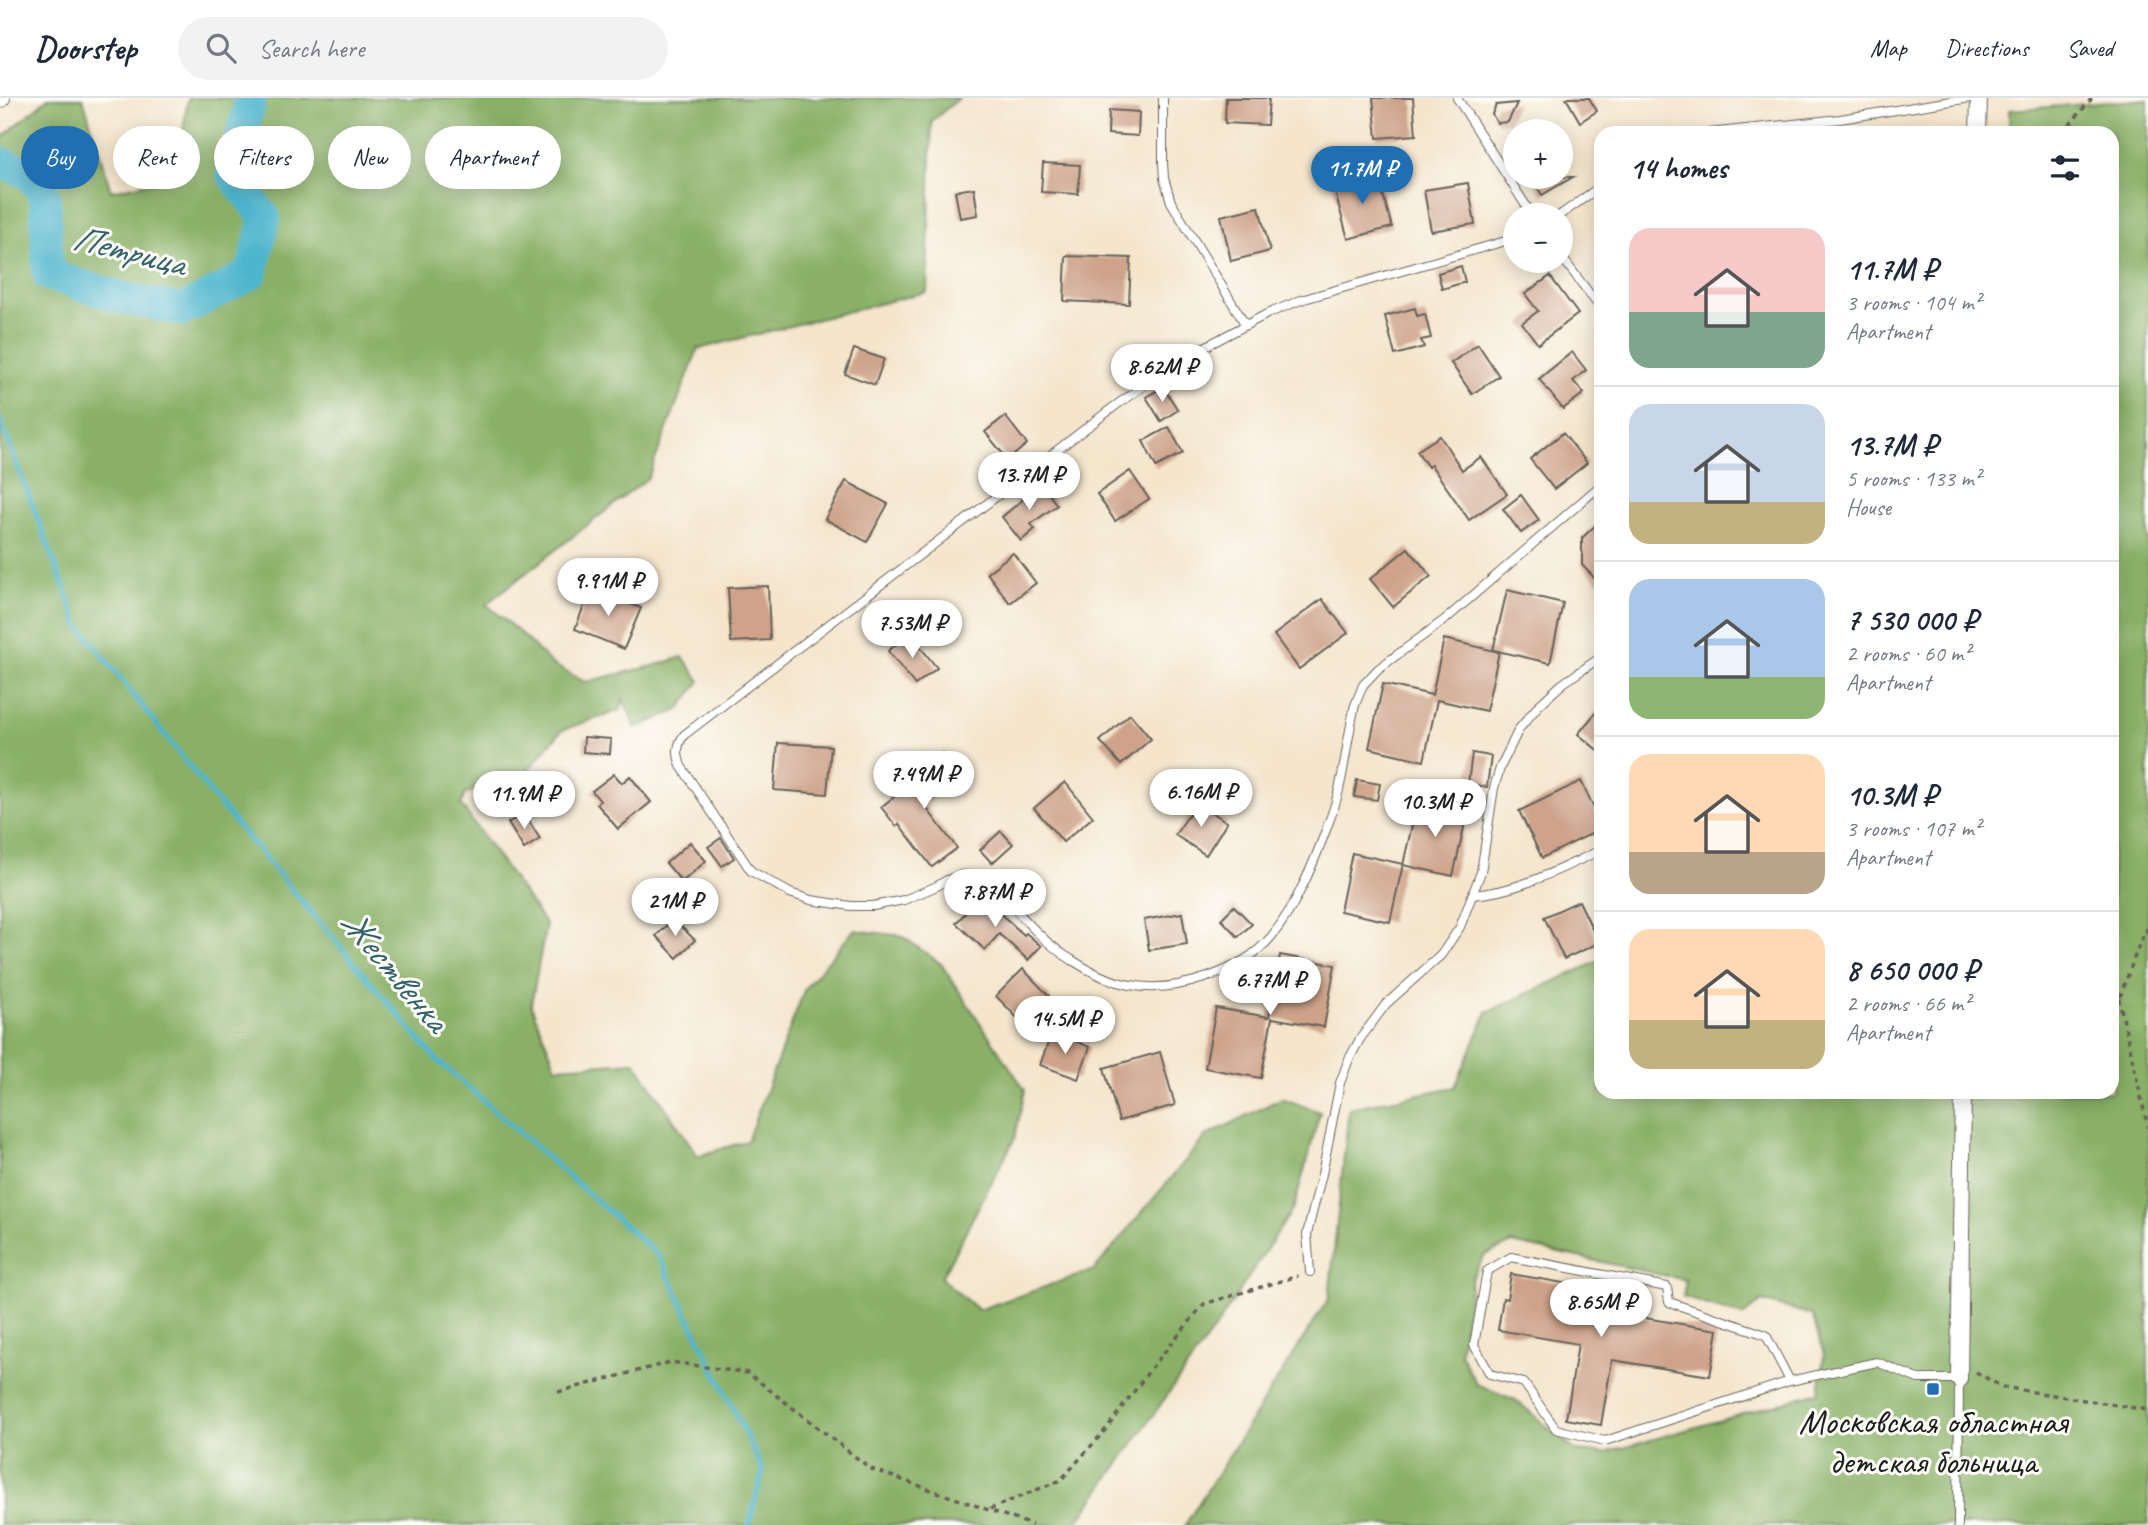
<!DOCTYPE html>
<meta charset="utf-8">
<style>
body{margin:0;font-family:Caveat,sans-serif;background:#f2f2f3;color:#1f2937;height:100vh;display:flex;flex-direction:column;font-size:26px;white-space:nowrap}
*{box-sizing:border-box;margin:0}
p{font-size:23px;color:#747a83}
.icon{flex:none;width:38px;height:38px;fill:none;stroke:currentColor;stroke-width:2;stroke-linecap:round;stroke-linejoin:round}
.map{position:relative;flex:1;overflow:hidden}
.side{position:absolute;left:1594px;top:28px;width:525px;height:973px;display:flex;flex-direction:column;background:#fff;border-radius:21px;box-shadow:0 4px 18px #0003}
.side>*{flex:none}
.guide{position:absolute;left:21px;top:28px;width:665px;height:63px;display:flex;gap:14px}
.buttons{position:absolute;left:1503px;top:21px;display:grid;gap:14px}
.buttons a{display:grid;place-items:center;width:70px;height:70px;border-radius:50%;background:#fff;box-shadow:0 4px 18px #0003;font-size:35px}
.price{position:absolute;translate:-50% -60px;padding:0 16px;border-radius:24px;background:#fff;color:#222;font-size:23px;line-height:46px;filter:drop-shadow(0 2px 4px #0008)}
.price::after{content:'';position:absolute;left:50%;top:42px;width:21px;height:16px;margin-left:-10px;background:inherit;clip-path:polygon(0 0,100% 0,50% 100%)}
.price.active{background:#1f6fb2;color:#fff}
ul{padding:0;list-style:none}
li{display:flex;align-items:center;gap:21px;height:175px;padding:0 35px}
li+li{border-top:2px solid #e0e1e3}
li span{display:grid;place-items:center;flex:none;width:196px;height:140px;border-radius:21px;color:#555}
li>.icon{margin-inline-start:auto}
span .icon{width:84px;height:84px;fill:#fffc;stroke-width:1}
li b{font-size:30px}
h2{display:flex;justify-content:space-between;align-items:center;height:84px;padding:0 35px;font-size:30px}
.chip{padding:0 24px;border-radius:32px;background:#fff;box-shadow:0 4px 18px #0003;font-size:24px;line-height:63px}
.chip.active{background:#1f6fb2;color:#fff}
header{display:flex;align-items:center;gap:42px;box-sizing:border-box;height:98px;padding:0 35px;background:#fff;border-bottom:2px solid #e0e1e3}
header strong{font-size:33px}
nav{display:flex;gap:38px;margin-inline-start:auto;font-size:24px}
.search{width:490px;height:63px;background:#f2f2f3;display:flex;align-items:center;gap:18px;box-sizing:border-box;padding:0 24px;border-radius:38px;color:#747a83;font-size:26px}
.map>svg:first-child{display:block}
.forest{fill:#89b066;stroke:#526641;stroke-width:2;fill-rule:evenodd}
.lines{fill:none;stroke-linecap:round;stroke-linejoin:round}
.stream{stroke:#4eb5cd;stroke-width:5}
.river{stroke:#4eb5cd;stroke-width:32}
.building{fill:#cea38a}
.lane-casing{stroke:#68625a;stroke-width:10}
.street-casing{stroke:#68625a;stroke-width:18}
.path{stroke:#68625a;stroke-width:3.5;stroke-dasharray:5 5;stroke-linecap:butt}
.lane{stroke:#fff;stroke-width:8}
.street{stroke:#fff;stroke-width:16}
.poi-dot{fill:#1f6fb2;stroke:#fdfcf7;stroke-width:2.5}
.labels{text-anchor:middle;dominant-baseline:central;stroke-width:6;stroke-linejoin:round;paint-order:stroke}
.poi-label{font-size:35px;fill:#1c1c1c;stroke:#fdfcf7}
.water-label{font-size:37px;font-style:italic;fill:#32616c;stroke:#fdfcf7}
</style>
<header>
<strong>Doorstep</strong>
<div class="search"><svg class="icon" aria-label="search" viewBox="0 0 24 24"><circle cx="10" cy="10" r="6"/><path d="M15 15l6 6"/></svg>Search here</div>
<nav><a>Map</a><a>Directions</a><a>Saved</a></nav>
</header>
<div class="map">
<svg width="2148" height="1427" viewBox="0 0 2148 1427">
<rect width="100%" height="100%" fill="#fdfcf7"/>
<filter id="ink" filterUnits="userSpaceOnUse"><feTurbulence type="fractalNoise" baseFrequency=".0143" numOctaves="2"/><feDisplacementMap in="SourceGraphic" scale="14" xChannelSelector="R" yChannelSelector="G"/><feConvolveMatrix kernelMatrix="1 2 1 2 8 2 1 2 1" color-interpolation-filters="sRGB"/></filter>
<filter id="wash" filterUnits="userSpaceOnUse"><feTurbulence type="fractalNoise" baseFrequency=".00686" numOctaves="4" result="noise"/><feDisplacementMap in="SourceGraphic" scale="28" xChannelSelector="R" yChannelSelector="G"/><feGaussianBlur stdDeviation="1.57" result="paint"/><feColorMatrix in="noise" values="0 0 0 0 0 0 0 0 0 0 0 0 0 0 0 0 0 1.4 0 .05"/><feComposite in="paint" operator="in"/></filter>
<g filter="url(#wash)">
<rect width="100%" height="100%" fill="#f4e5cc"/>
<g class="forest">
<path d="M48 0H83L111 93 176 79 188 0H959L932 23 927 194 698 251 648 380 486 506 519 534 553 567 585 584 653 568 683 559 700 583 679 612 636 630 623 601 621 612 562 632 530 670 509 689 475 692 465 696 461 707 546 827 531 907 556 969 635 964 698 1058 747 1043 805 890 854 832 902 838 941 866 1025 992 1015 1040 941 1180 978 1212 1094 1172 1206 1038 1282 1000 1320 1014 1294 1109 1220 1223 1075 1427H0V41Z"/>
<path d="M2148 1V1427H1185L1329 1200 1349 1010 1455 989 1487 914 1601 862V994H2112V35H2009V12ZM1512 1145 1686 1182 1683 1199 1743 1218 1762 1203 1812 1217 1824 1257 1819 1294 1605 1355 1576 1353 1516 1302 1476 1286 1460 1255 1472 1179 1485 1157Z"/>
</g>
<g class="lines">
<path class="stream" d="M0 322 78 526 215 701 435 960 659 1158 763 1372 749 1427"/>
<path class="river" d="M0 64 30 76 45 98 48 177 126 201 183 212 251 176 265 120 232 76 251 0"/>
</g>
<g id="blocks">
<g class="building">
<path d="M1226 0H1269L1267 27 1225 25Z"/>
<path d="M1373 0H1413L1416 37 1377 40Z"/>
<path d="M1566 0H1589L1597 13 1580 24Z"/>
<path d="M1517 5 1508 24 1497 25 1492 16 1496 7Z"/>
<path d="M1109 12 1139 14 1138 38 1108 36Z"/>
<path d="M1043 65 1080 67 1078 96 1041 94Z"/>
<path d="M1377 75 1392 129 1348 141 1333 87Z"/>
<path d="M1531 79H1573L1542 97Z"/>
<path d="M1468 85 1475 126 1431 133 1424 92Z"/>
<path d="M974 90 978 117 960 120 955 93Z"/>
<path d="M1259 109 1270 153 1231 163 1221 118Z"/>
<path d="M1066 158 1131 160 1129 206 1064 203Z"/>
<path d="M1461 168 1465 184 1442 191 1438 175Z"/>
<path d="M1550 178 1578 216 1538 246 1522 225 1538 213 1525 196Z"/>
<path d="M1415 210 1417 218 1425 216 1431 240 1421 242 1424 249 1395 257 1385 218Z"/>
<path d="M1478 246 1499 278 1472 296 1451 265Z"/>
<path d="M854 251 884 261 875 287 845 276Z"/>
<path d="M1572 254 1586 272 1573 283 1584 295 1563 311 1539 281Z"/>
<path d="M1163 289 1178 312 1161 323 1146 299Z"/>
<path d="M1005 318 1027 346 1008 362 985 334Z"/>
<path d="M1169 329 1183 355 1156 369 1143 343Z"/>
<path d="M1563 335 1587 365 1554 391 1530 361Z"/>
<path d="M1440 338 1462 372 1481 359 1507 396 1469 422 1431 367 1428 369 1417 353Z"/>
<path d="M1130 373 1149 401 1115 423 1097 396Z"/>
<path d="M846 383 888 406 867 444 825 421Z"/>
<path d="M1041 386 1057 407 1031 426 1035 431 1021 443 1002 419Z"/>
<path d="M1521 397 1539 422 1521 435 1503 411Z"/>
<path d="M1601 422V487L1582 467V440Z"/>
<path d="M1408 450 1431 478 1393 509 1370 481Z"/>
<path d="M1013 455 1036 485 1010 505 987 475Z"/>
<path d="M768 488 770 542 731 544 728 490Z"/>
<path d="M591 490 641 510 624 551 575 531Z"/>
<path d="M1507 492 1563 505 1550 565 1493 552Z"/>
<path d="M1322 501 1348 535 1299 571 1274 537Z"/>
<path d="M910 536 937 570 915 587 888 553Z"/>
<path d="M1444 541 1499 554 1486 613 1437 602 1424 663 1369 650 1383 586 1432 597Z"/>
<path d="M1601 608V655L1578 636Z"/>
<path d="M1130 616 1151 641 1121 667 1100 643Z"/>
<path d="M584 639 611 641 610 656 583 654Z"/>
<path d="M778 645 831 648 827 696 774 692Z"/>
<path d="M942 655 960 677 924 707 957 750 932 769 899 726 896 728 881 709 922 677 920 674Z"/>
<path d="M1472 655 1491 658 1487 689 1468 686Z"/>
<path d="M614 676 622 685 630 678 651 704 618 731 597 706 600 703 592 693Z"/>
<path d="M1357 682 1380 686 1377 702 1354 699Z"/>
<path d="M1581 683 1601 725V731L1542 760 1519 713Z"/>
<path d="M1065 684 1093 719 1063 744 1034 710Z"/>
<path d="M1197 705 1227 724 1206 757 1175 737Z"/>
<path d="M1417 705 1467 716 1453 778 1403 767Z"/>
<path d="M524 715 540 741 524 751 508 725Z"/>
<path d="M1001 733 1013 746 992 765 980 752Z"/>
<path d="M721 740 734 760 722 768 708 749Z"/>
<path d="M690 744 706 763 682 784 666 765Z"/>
<path d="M1352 755 1403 766 1390 824 1340 813Z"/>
<path d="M981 798 1024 837 1026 835 1041 848 1028 862 999 836 985 852 956 825Z"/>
<path d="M1579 803 1599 845 1564 861 1544 819Z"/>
<path d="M1234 808 1252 826 1238 839 1221 821Z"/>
<path d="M1182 815 1187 846 1149 852 1144 822Z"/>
<path d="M673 821 695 842 677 860 656 838Z"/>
<path d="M1280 857 1335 867 1324 929 1272 920 1261 980 1205 970 1216 910 1269 919Z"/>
<path d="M1023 871 1051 900 1024 927 996 898Z"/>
<path d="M1052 934 1090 949 1078 981 1040 967Z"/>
<path d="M1160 954 1175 1007 1119 1023 1104 970Z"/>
<path d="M1511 1176 1581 1188 1578 1209 1718 1232 1710 1278 1612 1262 1601 1327 1566 1321 1578 1246 1498 1232 1503 1200 1507 1201Z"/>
</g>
</g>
</g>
<g filter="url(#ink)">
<use href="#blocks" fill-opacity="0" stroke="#68625a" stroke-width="2"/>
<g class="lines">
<g class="lane-casing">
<g id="lane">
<path d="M1163 0V65L1164 80 1171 104 1245 226"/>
<path d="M1457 0 1532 117"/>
<path d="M1708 35 1840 21 1970 0"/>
<path d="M1560 117 1601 88"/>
<path d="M1516 140 1301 202 1267 216 1180 262 1115 308 684 637C676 648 677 656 681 668L751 773 790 795 811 802 851 808H873L904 802 937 788 947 782 962 777 976 778 988 783 995 789C1019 815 1042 844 1072 862 1090 874 1109 883 1130 887 1174 896 1242 874 1271 839 1297 808 1316 760 1330 721 1344 685 1346 645 1355 607L1363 587 1378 571 1447 520 1601 387"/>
<path d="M1561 158 1601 211"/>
<path d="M1473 797C1520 793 1559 771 1601 752"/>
<path d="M1310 1174 1307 1136 1322 1076 1340 985 1349 961 1360 941 1386 906 1441 857 1460 829 1481 774 1494 690 1500 670 1519 631 1538 608 1562 586 1601 559"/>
<path d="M1790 1283 1766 1237 1669 1204 1667 1189 1511 1159 1487 1173 1474 1247 1490 1276 1524 1285 1556 1331 1605 1343 1790 1283 1877 1264 1918 1281H1959L1958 1427"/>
</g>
</g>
<g class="street-casing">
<g id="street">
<path d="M0 2 2 0"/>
<path d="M1978 35 1979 0"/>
<path d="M1959 1281 1963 994"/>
</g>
</g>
<g class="path">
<path d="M2063 35 2092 0"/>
<path d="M2112 871 2148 1030"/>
<path d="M2120 899 2140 844 2148 830"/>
<path d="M1976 1274 2002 1289 2148 1312"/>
<path d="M558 1294 671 1264 748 1275 871 1371 1032 1427"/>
<path d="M990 1411 1061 1382 1107 1330 1152 1269 1204 1206 1298 1178"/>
</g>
<use href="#lane" class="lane"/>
<use href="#street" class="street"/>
</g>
</g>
<rect class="poi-dot" x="1926" y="1284" width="14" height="14" rx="3.5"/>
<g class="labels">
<g class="poi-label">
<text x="1933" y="1323">Московская областная<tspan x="1933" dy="40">детская больница</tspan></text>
</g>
<g class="water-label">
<text transform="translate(129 152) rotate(14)">Петрица</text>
<text transform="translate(395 872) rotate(50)">Жественка</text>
</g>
</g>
</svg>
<div class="buttons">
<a>+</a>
<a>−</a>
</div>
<b class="price active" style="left:1362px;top:108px">11.7M ₽</b>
<b class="price" style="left:1162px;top:306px">8.62M ₽</b>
<b class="price" style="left:1029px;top:414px">13.7M ₽</b>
<b class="price" style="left:608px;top:520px">9.91M ₽</b>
<b class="price" style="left:912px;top:562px">7.53M ₽</b>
<b class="price" style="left:924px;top:713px">7.49M ₽</b>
<b class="price" style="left:1201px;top:731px">6.16M ₽</b>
<b class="price" style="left:524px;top:733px">11.9M ₽</b>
<b class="price" style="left:1435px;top:741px">10.3M ₽</b>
<b class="price" style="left:995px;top:831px">7.87M ₽</b>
<b class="price" style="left:675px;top:840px">21M ₽</b>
<b class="price" style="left:1270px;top:919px">6.77M ₽</b>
<b class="price" style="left:1065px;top:958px">14.5M ₽</b>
<b class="price" style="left:1601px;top:1241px">8.65M ₽</b>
<div class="guide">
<a class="chip active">Buy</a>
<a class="chip">Rent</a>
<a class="chip">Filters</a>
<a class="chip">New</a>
<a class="chip">Apartment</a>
</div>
<section class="side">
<h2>14 homes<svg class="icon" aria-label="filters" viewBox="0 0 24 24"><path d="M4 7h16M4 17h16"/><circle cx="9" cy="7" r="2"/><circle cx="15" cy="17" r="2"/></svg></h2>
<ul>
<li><span style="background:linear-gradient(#f6c9c9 60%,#7fa58c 0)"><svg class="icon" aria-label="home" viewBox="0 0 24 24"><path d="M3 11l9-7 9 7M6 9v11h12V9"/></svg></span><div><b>11.7M ₽</b><p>3 rooms · 104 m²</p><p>Apartment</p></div></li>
<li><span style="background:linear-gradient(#c9d6e8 70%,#c2b280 0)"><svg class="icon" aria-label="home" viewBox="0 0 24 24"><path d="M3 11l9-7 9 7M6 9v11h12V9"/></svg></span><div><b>13.7M ₽</b><p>5 rooms · 133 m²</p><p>House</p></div></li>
<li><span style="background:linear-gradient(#a9c7e8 70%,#8fb573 0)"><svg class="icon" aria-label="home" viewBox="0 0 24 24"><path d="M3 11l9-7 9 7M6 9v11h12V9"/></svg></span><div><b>7 530 000 ₽</b><p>2 rooms · 60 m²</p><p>Apartment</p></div></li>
<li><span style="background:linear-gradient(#ffd9b3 70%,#b9a48a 0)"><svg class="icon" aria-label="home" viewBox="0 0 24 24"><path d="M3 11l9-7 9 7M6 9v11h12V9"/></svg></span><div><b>10.3M ₽</b><p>3 rooms · 107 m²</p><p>Apartment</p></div></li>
<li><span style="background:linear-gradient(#ffd9b3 65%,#c2b280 0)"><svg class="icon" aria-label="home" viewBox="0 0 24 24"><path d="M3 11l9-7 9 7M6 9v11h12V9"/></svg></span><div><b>8 650 000 ₽</b><p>2 rooms · 66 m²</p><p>Apartment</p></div></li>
</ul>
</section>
</div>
